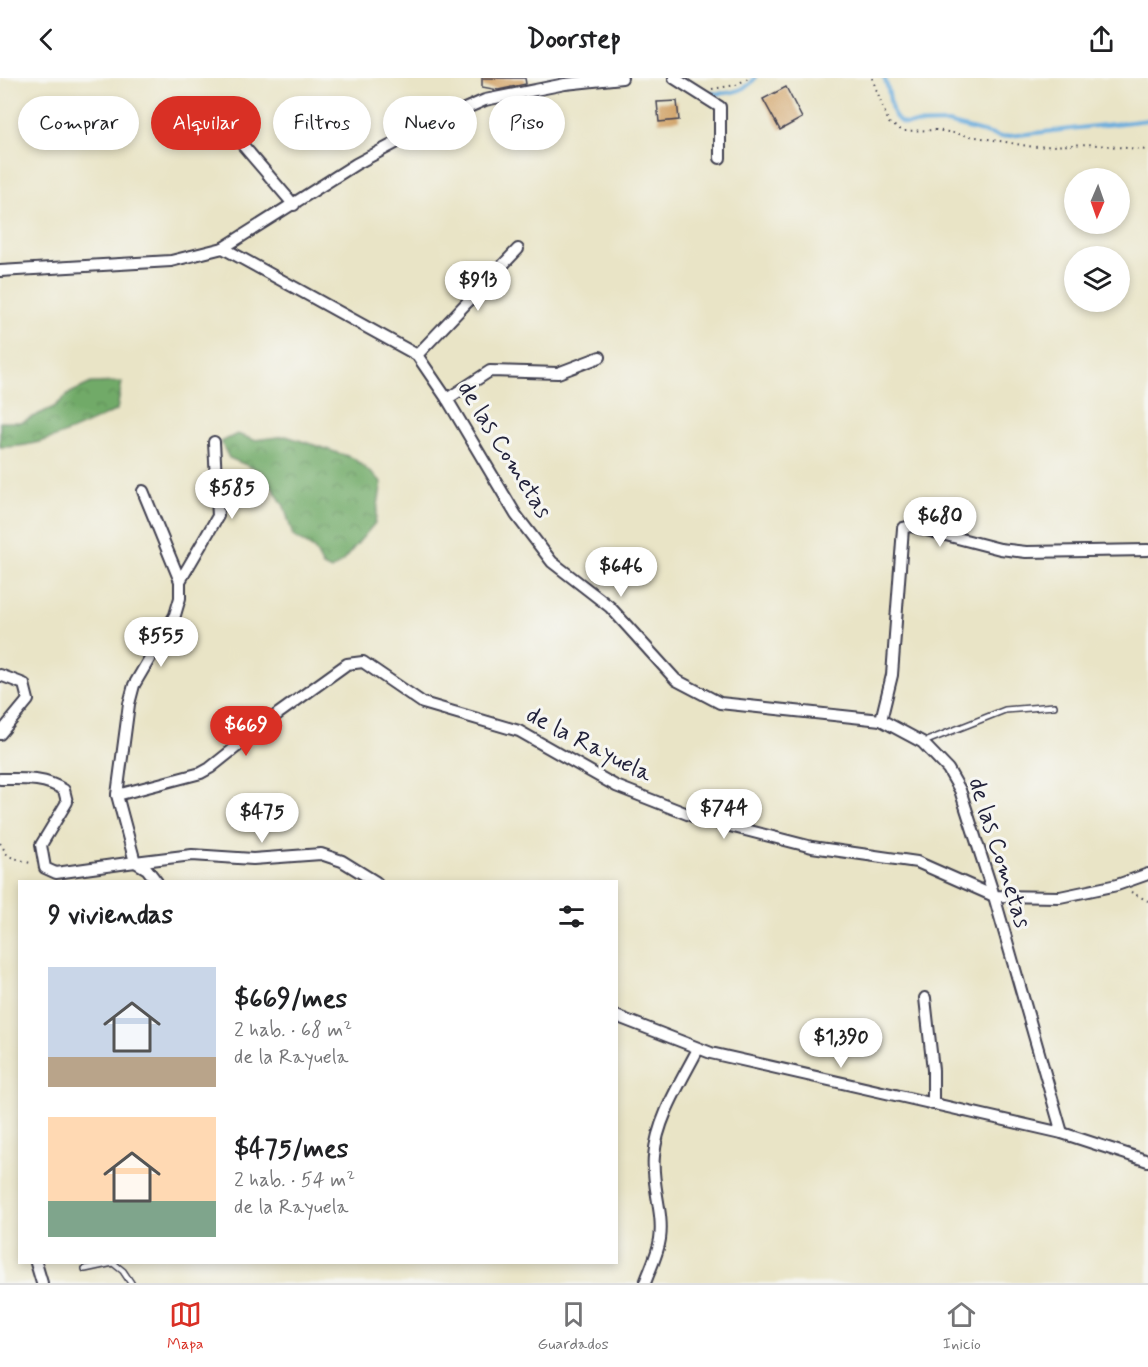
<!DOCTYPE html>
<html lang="es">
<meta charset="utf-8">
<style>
body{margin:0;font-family:Mynerve,sans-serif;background:#f2f2f2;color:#202124;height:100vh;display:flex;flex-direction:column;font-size:22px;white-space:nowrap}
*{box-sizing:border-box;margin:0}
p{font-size:20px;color:#757577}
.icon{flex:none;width:33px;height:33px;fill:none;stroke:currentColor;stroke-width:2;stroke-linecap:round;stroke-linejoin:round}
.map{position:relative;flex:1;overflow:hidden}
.drawer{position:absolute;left:18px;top:802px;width:600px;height:384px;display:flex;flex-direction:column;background:#fff;border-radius:0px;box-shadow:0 3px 9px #0003}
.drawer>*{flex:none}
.hud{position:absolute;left:18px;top:18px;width:600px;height:54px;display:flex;gap:12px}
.needle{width:39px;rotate:182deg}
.tools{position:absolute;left:1064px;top:90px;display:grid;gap:12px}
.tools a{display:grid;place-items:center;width:66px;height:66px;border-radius:50%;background:#fff;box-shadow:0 3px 9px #0003;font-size:30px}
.price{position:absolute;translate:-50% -51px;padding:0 14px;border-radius:21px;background:#fff;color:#222;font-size:20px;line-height:39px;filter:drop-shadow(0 2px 3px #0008)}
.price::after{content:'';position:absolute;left:50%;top:36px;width:18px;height:14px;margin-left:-9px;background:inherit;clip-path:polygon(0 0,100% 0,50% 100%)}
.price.active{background:#d93025;color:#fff}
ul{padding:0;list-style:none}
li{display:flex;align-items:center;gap:18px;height:150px;padding:0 30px}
li span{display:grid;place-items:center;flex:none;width:168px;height:120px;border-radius:0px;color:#555}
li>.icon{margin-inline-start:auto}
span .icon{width:72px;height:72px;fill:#fffc;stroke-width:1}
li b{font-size:26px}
h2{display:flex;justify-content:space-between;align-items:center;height:72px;padding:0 30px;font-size:26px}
.pill{padding:0 21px;border-radius:27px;background:#fff;box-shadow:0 3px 9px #0003;font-size:21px;line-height:54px}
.pill.active{background:#d93025;color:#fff}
header{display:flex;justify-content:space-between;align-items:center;height:78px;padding:0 30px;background:#fff;font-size:27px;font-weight:700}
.menu{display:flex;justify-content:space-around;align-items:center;height:84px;border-top:2px solid #e0e0e0;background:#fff;font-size:16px;color:#757577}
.menu a{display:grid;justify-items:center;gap:3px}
.menu .active{color:#d93025}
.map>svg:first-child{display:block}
.forest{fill:url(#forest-crowns);stroke:#4a6652;stroke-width:1.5}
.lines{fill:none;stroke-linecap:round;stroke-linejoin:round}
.stream{stroke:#67acdd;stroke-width:4}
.building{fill:#d0a064}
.lane-casing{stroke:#403f50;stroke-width:8}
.street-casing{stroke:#403f50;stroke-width:14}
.path{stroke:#403f50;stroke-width:2;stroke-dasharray:1.5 4.5;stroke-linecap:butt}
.lane{stroke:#fff;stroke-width:5}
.street{stroke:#fff;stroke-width:10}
.labels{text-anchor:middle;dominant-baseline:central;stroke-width:6;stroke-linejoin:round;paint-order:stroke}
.street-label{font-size:24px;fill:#22223b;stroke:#f6f6f2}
</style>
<header><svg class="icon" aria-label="back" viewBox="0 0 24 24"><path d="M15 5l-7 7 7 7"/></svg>Doorstep<svg class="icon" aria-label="share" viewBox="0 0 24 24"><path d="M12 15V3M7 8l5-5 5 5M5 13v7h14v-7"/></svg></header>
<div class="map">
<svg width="1148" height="1205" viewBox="0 0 1148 1205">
<defs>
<pattern id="forest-crowns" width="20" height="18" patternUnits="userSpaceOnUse" patternTransform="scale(1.5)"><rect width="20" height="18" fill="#71aa68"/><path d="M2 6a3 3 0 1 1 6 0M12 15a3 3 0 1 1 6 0" fill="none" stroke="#5c8a57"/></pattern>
</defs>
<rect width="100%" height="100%" fill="#f6f6f2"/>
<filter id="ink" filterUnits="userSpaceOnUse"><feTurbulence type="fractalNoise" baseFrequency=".0167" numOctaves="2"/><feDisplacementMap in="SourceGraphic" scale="12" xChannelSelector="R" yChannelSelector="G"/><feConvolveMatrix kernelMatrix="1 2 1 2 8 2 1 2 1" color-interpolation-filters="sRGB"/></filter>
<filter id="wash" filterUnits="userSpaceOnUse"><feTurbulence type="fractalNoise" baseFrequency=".008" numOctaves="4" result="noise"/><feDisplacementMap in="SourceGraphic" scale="24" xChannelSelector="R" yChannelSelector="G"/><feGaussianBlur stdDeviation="1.35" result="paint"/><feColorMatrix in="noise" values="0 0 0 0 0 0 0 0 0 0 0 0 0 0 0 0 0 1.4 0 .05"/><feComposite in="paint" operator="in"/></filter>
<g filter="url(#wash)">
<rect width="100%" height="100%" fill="#e9e4c6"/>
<g class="forest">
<path d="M122 304 117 332C80 349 41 370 0 369V344H22L54 329 70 315 91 305Z"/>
<path d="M237 356 254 362 286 358 314 367 353 380 382 404 375 445 342 484 331 492 323 488 314 471 293 458 284 428 263 394 229 380 221 364Z"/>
</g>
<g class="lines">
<g class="stream">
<path d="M884 0C893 15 886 40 905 46L948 45 1001 59 1148 42"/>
<path d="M704 14C721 17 745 16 755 0"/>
</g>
</g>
<g id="blocks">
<g class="building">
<path d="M482 0H525L526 6 498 12 482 9Z"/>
<path d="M786 9 802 40 780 52 763 21Z"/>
<path d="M529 21 538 22 536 40 515 38 516 23Z"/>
<path d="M677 23 679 42 659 44 657 24Z"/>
</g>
</g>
</g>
<g filter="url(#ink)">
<use href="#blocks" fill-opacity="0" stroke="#403f50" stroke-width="1.5"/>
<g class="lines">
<g class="lane-casing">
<g id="lane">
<path d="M924 664 1005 632 1054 628"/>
<path d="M85 1191 113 1185 123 1193 131 1205"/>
</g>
</g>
<g class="street-casing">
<g id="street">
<path d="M674 0 720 29V80"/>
<path d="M211 30 294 127"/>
<path d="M223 170 356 86 435 44 485 22 565 6 622 0"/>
<path d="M0 193 171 183 223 170 417 277 447 321 516 437 552 484 610 529 676 602 720 625 881 642 922 664 948 691 960 712 994 818 1062 1055"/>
<path d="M417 277 518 171"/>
<path d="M447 321 490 293 558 295 600 279"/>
<path d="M143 413 180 503V520L175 537 134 607 129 626 117 717 135 784 192 777 253 781 321 776 342 783 376 804"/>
<path d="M180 503 218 438 214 364"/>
<path d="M0 597 24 606 28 622 0 656"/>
<path d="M881 642 892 597 903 450 911 448 1000 471 1026 474 1148 472"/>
<path d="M0 701C23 701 44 699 64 712L67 724 41 767 45 790 56 795 135 784 147 791 157 804"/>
<path d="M117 717 201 695 210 690 279 635 347 586 363 584 423 625 519 653 616 708 695 739 812 769 917 784 994 818 1060 819 1117 807 1148 796"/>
<path d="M925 920 933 992V1026"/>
<path d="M616 938 711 975 1062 1055 1148 1083"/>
<path d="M36 1185 42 1205"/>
<path d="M645 1205C650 1191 658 1176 660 1161 664 1134 651 1106 654 1078 657 1041 681 1004 698 971"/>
</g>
</g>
<g class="path">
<path d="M872 0 889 45 903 53 936 52 1034 69 1087 66 1148 72"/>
<path d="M712 11 736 7 748 0"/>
<path d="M0 765 8 778 33 786"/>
<path d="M1131 814 1148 823"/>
</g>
<use href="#lane" class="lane"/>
<use href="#street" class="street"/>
</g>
</g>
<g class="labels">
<g class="street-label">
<text transform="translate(504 372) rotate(58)">de las Cometas</text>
<text transform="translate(589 667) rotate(27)">de la Rayuela</text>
<text transform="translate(999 775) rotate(72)">de las Cometas</text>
</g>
</g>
</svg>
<div class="tools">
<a><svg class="needle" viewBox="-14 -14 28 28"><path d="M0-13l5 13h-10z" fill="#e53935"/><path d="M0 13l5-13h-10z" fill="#757577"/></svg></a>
<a><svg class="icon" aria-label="layers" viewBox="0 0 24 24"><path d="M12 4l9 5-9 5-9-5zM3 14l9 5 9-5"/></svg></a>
</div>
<b class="price" style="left:478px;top:234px">$913</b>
<b class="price" style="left:232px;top:442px">$585</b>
<b class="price" style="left:940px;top:470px">$680</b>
<b class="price" style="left:621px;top:520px">$646</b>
<b class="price" style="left:161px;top:590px">$555</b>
<b class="price active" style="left:246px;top:679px">$669</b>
<b class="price" style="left:724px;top:762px">$744</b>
<b class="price" style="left:262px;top:766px">$475</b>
<b class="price" style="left:841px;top:991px">$1,390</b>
<div class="hud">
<a class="pill">Comprar</a>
<a class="pill active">Alquilar</a>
<a class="pill">Filtros</a>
<a class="pill">Nuevo</a>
<a class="pill">Piso</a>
</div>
<section class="drawer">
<h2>9 viviendas<svg class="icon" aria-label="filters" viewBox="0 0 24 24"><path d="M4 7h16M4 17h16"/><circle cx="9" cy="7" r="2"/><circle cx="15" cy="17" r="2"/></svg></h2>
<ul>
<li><span style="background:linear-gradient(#c9d6e8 75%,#b9a48a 0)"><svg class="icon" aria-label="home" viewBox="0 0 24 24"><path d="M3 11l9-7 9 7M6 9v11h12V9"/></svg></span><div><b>$669/mes</b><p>2 hab. · 68 m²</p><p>de la Rayuela</p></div></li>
<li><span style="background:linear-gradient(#ffd9b3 70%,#7fa58c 0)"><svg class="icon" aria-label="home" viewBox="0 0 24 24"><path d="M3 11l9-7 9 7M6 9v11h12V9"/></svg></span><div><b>$475/mes</b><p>2 hab. · 54 m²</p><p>de la Rayuela</p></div></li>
</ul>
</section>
</div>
<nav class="menu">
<a class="active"><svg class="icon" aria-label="map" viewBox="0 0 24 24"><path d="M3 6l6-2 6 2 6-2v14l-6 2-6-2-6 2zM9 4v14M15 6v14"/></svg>Mapa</a>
<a><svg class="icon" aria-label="saved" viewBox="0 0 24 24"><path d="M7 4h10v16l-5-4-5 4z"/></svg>Guardados</a>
<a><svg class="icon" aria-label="home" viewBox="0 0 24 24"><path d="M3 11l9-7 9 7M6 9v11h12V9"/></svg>Inicio</a>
</nav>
